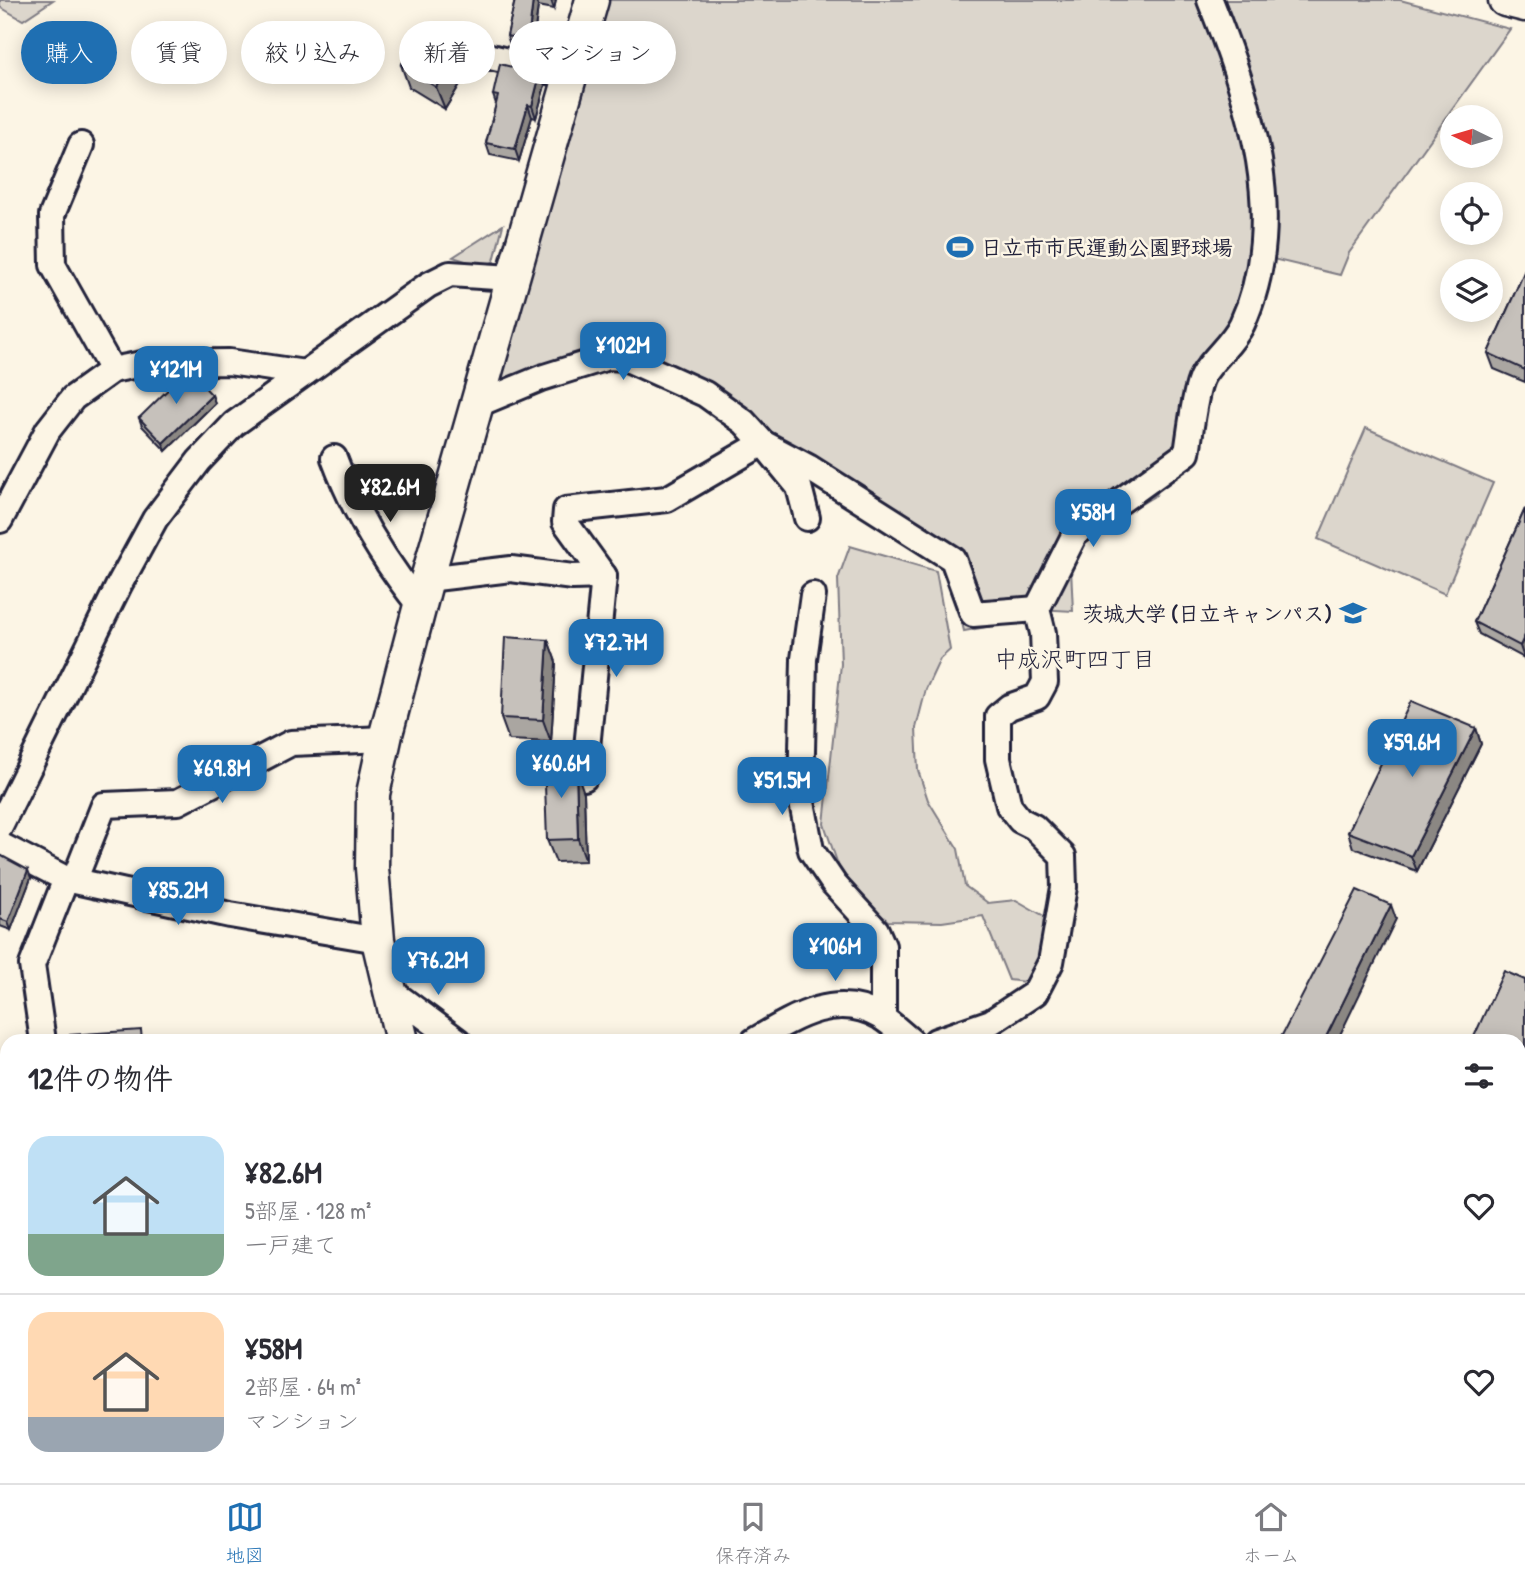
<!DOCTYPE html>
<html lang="ja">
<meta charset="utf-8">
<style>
body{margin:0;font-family:"Patrick Hand","Klee One",sans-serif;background:#f7f7f7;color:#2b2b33;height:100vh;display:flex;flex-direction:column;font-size:26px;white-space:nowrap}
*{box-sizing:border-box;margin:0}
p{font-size:23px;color:#7c7c81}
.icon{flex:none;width:38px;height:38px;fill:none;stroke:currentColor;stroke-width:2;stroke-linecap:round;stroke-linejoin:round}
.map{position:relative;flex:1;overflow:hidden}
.side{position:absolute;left:0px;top:1034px;width:1526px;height:450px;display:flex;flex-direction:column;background:#fff;border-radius:21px 21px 0 0;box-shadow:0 4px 18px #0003}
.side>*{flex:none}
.top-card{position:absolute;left:21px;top:21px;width:700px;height:63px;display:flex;gap:14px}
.needle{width:46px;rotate:275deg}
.controls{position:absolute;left:1440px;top:105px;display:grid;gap:14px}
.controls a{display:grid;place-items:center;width:63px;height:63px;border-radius:50%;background:#fff;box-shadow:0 4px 18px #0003;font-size:35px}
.price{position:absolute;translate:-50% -60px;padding:0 16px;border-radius:14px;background:#1f6fb2;color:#fff;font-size:23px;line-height:46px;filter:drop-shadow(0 2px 4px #0008)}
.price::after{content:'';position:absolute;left:50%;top:42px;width:21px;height:16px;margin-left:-10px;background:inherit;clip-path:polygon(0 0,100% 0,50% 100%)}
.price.selected{background:#222;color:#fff}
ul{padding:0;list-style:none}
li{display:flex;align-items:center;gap:21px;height:175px;padding:0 28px}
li+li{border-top:2px solid #e1e1e2}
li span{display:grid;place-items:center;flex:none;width:196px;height:140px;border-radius:21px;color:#555}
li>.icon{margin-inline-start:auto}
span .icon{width:84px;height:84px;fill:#fffc;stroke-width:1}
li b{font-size:30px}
h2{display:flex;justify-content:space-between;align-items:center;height:84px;padding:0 28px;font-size:30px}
.pill{padding:0 24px;border-radius:32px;background:#fff;box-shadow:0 4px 18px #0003;font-size:24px;line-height:63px}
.pill.selected{background:#1f6fb2;color:#fff}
.menu{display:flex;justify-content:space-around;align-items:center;height:98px;border-top:2px solid #e1e1e2;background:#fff;font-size:19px;color:#7c7c81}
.menu a{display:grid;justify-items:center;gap:4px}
.menu .selected{color:#1f6fb2}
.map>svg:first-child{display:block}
.green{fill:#dcd6cc;stroke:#7f7c84;stroke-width:2}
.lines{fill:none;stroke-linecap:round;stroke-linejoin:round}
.minor-casing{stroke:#22223b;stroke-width:30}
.tertiary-casing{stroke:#22223b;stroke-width:37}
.minor{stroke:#fcf5e5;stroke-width:24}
.tertiary{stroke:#fcf5e5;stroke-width:32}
.wall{fill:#aaa6a1;stroke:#22223b;stroke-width:2}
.shaded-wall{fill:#8b8783;stroke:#22223b;stroke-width:2}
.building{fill:#c6c1bb;stroke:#22223b;stroke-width:2}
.labels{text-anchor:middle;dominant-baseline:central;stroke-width:5;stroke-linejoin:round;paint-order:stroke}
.poi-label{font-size:21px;font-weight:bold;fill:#22223b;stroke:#fcf5e5;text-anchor:start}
.neighbourhood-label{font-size:23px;fill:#22223b;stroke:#fcf5e5}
</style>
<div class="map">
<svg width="1525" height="1483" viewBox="0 0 1525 1483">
<rect width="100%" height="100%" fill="#fcf5e5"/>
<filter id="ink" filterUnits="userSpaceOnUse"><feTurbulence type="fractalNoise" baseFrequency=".0143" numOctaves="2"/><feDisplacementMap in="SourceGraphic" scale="14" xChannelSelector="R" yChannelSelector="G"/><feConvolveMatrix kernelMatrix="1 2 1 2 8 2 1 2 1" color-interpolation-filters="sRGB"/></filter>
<g filter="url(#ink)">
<g class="green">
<path d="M0 0H53L23 20 0 7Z"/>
<path d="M592 0H1400L1510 29 1349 253 1340 275 1273 259 1256 270 1196 416 1156 495 1070 547 1073 611 1037 609 1030 619 964 631 948 564 723 408 608 357 478 399Z"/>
<path d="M503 225 494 261 484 267 453 257Z"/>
<path d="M1366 428 1493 483 1445 594 1318 539Z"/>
<path d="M850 546 936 571 950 650 940 659 926 689 916 728 918 770 928 800 958 849 965 886 988 903 1016 900 1044 916 1041 960 1025 982 1009 980 983 916 942 922 888 921 845 885 824 824 841 664 838 579Z"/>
<path d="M1519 1306 1525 1309V1483H1204L1207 1477H1519Z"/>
<path d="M248 1477H301L299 1483H248Z"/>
</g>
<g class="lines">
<g class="minor-casing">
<g id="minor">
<path d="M491 57 569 76"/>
<path d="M81 145 52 215 53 265 112 370"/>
<path d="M476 405 541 378 608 357 625 358 705 394 744 422 763 443 808 467 953 559 973 614 1037 609"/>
<path d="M334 458C354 512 384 561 420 606"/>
<path d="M0 520 48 430 73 398 112 370 147 363 229 362 305 373"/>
<path d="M427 579 511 569 573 577 604 576 565 522 566 510 667 499 763 443 799 487 807 518"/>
<path d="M813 595 804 659 801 797 811 850 834 884 876 930 883 946V1018"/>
<path d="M584 778 604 576"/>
<path d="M0 826 119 585 155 519 199 461 234 424 428 285 450 274 511 278"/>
<path d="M0 845 66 879 230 915 378 940"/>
<path d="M74 881 104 805 178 802 291 743 385 739"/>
<path d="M388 989 458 1041"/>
<path d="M43 1041 32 965 66 879"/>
<path d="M754 1041C793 1018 836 990 881 1017 892 1024 901 1033 911 1041"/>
<path d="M936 1041 991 1022 1035 993 1051 962 1064 887 1063 856 1034 827 1020 820 1009 806 998 759V716L1009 707 1037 697 1045 682 1043 633 1037 609 1075 534 1187 453C1190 435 1195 388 1203 375 1214 357 1233 343 1242 324 1290 219 1250 101 1210 0"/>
<path d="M0 1211 7 1213"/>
<path d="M0 1280 7 1261"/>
<path d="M69 1477V1483"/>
<path d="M236 1477V1483"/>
<path d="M931 1477 934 1483"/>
<path d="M563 1483 564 1477"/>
</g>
</g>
<g class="tertiary-casing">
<g id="tertiary">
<path d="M1505 0 1525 5"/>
<path d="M402 1041 378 940 372 868 373 794 386 734 427 579 592 0"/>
<path d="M510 1477 511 1483"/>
</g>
</g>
<use href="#minor" class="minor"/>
<use href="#tertiary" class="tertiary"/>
</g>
<g class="wall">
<path d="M515 0H556L554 9 538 6 532 52 511 47 507 36Z"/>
<path d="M401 65 468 71 445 109 409 87Z"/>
<path d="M545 85 536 118 532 117 519 161 490 155 486 143 496 104 493 95Z"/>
<path d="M1525 270V382L1494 369 1488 353Z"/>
<path d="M212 395 215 403 166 451 142 426 139 418Z"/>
<path d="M1525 509V656L1524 658 1479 634 1474 622Z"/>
<path d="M548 640 556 662 551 742 509 740 501 718Z"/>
<path d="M1476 728 1481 744 1417 871 1353 848 1348 832Z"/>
<path d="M584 793 586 861 556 862 547 840Z"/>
<path d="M0 855 31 878 11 930 0 926Z"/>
<path d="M1525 980V1086L1523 1085 1519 1094V1041Z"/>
<path d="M1519 1178 1525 1180V1255L1519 1252Z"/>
<path d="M1016 1477H1094L1091 1483H1028Z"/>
</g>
<g class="shaded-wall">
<path d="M533 0H535L538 6 532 52 528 41Z"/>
<path d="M551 0H556L554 9Z"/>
<path d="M460 48 468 71 445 109 436 87Z"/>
<path d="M540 74 545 85 536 118 532 106Z"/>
<path d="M528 105 532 117 519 161 515 149Z"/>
<path d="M212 395 215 403 166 451 163 443Z"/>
<path d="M1525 635V656L1524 658 1520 646Z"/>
<path d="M548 640 556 662 551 742 543 720Z"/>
<path d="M1476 728 1481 744 1417 871 1411 856Z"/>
<path d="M576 770 584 793 586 861 578 839Z"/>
<path d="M28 870 31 878 11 930 8 922Z"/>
<path d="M1391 905 1396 919 1337 1041H1324Z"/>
<path d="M1519 1073 1523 1085 1519 1094Z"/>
<path d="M1081 1477H1094L1091 1483H1078Z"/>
</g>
<g class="building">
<path d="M515 0H533L528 41 507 36Z"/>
<path d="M425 27 460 48 436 87 401 65Z"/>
<path d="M500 64 540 74 532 106 528 105 515 149 486 143 498 96 493 95Z"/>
<path d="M1525 270V370L1488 353Z"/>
<path d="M188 370 212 395 163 443 139 418Z"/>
<path d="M1525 509V635L1520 646 1474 622Z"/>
<path d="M505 637 548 640 543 720 501 718Z"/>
<path d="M1411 701 1476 728 1411 856 1348 832Z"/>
<path d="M544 757H561L567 767 576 770 578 839 547 840Z"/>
<path d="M0 855 28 870 8 922 0 919Z"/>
<path d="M1357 890 1391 905 1324 1041H1279Z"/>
<path d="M1504 971 1525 980V1074L1519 1071V1041H1472Z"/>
<path d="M141 1030 142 1041H71L70 1035Z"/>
<path d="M1519 1178 1525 1180V1243L1519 1240Z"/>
<path d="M1040 1477H1081L1078 1483H1053Z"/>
</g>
</g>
<defs>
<g id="stadium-bare" transform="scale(2.1)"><path d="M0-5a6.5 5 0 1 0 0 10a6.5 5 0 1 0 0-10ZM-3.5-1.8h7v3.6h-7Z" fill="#1f6fb2" stroke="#fcf5e5" stroke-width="2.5" paint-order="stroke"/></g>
<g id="university-bare" transform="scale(2.1)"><path d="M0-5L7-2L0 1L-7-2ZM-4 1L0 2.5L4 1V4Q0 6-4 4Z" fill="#1f6fb2" stroke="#fcf5e5" stroke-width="2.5" paint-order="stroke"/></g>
</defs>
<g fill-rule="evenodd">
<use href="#stadium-bare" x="960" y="247"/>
<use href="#university-bare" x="1353" y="613"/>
</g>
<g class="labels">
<g class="poi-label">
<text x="981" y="247">日立市市民運動公園野球場</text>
<text x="1332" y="613" text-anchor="end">茨城大学 (日立キャンパス)</text>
</g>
<g class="neighbourhood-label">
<text x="1075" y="658">中成沢町四丁目</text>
</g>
</g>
</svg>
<div class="controls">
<a><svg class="needle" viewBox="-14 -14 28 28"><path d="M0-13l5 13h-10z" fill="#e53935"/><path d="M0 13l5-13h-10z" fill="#7c7c81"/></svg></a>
<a><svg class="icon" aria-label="locate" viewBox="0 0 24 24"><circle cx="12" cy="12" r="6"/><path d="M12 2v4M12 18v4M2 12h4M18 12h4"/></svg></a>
<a><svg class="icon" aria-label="layers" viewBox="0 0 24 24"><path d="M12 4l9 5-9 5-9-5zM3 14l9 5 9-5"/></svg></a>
</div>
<b class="price" style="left:623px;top:382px">¥102M</b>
<b class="price" style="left:176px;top:406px">¥121M</b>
<b class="price selected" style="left:390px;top:524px">¥82.6M</b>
<b class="price" style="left:1093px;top:549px">¥58M</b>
<b class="price" style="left:616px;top:679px">¥72.7M</b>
<b class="price" style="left:1412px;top:779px">¥59.6M</b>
<b class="price" style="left:561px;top:800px">¥60.6M</b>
<b class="price" style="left:222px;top:805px">¥69.8M</b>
<b class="price" style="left:782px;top:817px">¥51.5M</b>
<b class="price" style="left:178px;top:927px">¥85.2M</b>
<b class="price" style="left:835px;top:983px">¥106M</b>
<b class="price" style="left:438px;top:997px">¥76.2M</b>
<div class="top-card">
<a class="pill selected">購入</a>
<a class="pill">賃貸</a>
<a class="pill">絞り込み</a>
<a class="pill">新着</a>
<a class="pill">マンション</a>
</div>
<section class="side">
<h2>12件の物件<svg class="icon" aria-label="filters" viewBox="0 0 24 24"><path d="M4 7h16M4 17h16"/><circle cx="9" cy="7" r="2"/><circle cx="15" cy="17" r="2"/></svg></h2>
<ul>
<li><span style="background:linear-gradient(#bfe0f5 70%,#7fa58c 0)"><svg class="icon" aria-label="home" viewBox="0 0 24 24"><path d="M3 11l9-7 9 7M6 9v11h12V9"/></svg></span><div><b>¥82.6M</b><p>5部屋 · 128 m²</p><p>一戸建て</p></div><svg class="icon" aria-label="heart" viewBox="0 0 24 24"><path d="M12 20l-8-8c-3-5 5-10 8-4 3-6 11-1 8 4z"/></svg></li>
<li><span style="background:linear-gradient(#ffd9b3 75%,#9aa5b1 0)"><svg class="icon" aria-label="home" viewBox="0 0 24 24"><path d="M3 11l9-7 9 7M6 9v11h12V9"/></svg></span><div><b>¥58M</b><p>2部屋 · 64 m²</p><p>マンション</p></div><svg class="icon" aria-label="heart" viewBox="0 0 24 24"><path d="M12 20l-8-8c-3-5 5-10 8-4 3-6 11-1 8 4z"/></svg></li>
</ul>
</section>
</div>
<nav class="menu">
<a class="selected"><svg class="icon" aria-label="map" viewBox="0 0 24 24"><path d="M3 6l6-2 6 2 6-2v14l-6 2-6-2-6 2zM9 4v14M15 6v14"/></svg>地図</a>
<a><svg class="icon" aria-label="saved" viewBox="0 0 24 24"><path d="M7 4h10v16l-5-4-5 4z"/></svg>保存済み</a>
<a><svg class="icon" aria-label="home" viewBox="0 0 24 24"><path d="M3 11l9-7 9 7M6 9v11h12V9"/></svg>ホーム</a>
</nav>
